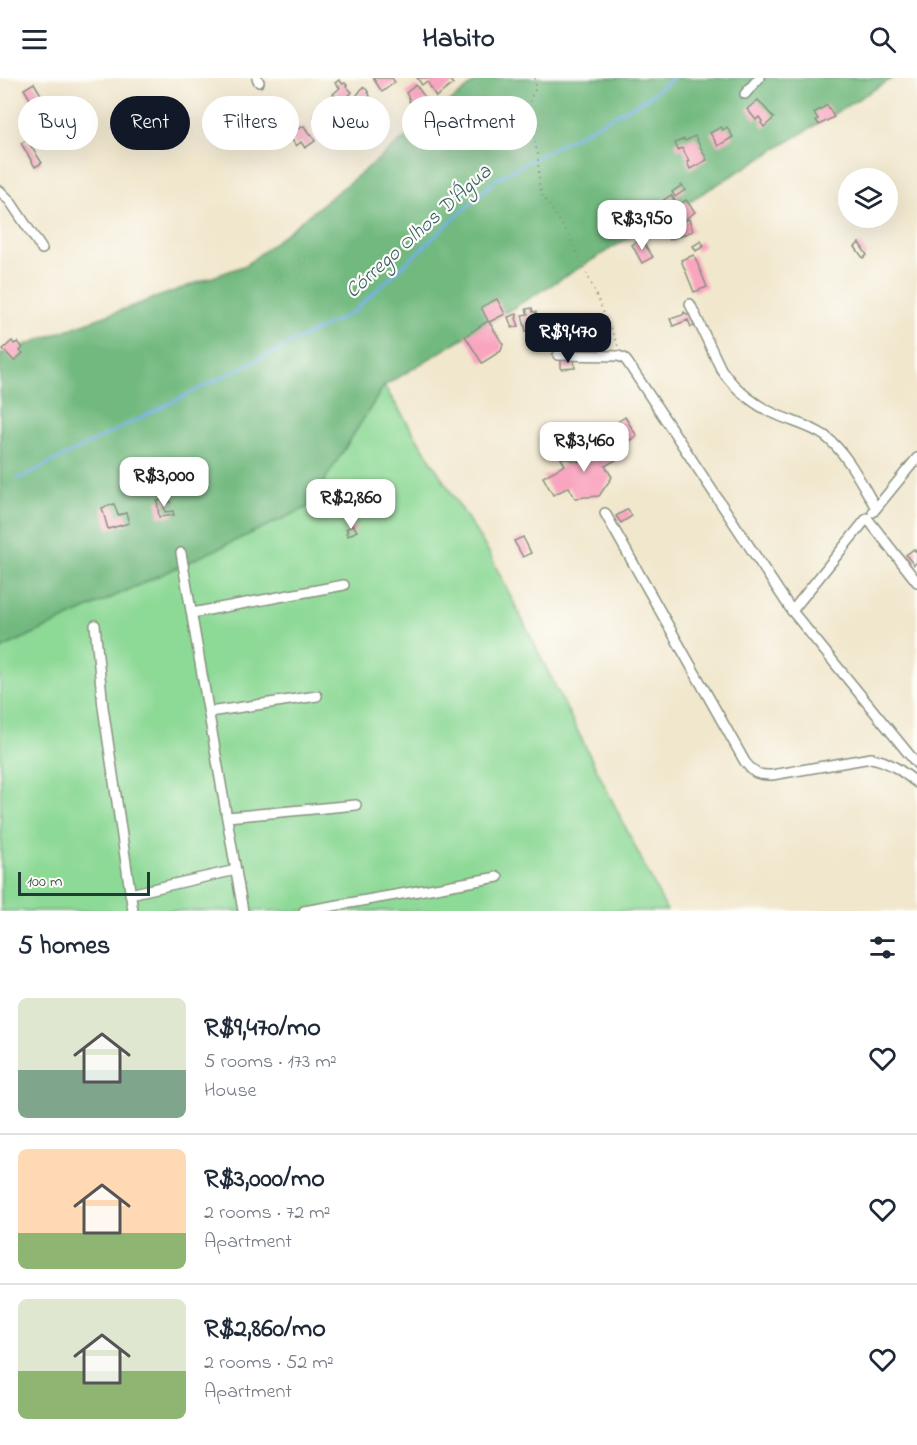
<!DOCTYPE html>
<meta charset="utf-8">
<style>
body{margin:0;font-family:"Indie Flower",sans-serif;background:#f6f6f7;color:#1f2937;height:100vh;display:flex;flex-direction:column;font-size:22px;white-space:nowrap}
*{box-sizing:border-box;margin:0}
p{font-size:20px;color:#747a83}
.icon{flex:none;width:33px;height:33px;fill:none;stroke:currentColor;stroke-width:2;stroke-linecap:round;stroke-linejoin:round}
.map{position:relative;height:833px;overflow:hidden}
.details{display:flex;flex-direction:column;background:#fff;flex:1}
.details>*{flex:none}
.banner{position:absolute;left:18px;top:18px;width:600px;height:54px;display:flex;gap:12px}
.controls{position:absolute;left:838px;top:90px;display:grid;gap:12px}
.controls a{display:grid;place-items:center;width:60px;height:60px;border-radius:50%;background:#fff;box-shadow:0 6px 24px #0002;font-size:30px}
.scale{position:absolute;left:18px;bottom:15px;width:132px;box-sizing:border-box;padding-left:6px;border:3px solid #1f3d34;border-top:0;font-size:16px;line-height:21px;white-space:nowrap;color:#1f3d34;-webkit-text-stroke:4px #fdfcf7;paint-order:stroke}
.price{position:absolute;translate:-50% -51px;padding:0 14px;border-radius:12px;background:#fff;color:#222;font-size:20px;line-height:39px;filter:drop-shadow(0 2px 3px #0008)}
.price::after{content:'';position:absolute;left:50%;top:36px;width:18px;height:14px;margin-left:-9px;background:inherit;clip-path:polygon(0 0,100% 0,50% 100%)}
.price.on{background:#111827;color:#fff}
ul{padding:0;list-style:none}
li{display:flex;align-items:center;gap:18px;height:150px;padding:0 18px}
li+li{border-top:2px solid #e0e1e3}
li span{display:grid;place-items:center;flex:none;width:168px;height:120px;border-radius:9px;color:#555}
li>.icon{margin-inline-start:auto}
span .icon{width:72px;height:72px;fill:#fffc;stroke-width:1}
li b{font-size:26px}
h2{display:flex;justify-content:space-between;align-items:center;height:72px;padding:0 18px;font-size:26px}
.tag{padding:0 21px;border-radius:27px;background:#fff;box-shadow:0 6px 24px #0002;font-size:21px;line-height:54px}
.tag.on{background:#111827;color:#fff}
header{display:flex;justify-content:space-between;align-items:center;height:78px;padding:0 18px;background:#fff;font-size:27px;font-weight:800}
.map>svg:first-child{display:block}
.green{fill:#8dd996;stroke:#568b65;stroke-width:1.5}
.forest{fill:#72b97f;stroke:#487b5a;stroke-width:1.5}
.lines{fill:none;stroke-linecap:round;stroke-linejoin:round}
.stream{stroke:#73b0e5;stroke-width:3}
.building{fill:#f9a5bf}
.street-casing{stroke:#889280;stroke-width:12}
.path{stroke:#889280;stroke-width:1.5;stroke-dasharray:1.5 4.5;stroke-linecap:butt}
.street{stroke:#fff;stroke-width:9}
.labels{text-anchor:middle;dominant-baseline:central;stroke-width:4.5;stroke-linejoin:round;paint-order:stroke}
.water-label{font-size:21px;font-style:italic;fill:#386069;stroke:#fdfcf7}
</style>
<header><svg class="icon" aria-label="menu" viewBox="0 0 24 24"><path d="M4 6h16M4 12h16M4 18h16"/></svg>Habito<svg class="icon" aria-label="search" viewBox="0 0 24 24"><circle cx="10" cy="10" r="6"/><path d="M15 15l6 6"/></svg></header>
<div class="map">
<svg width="917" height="833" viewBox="0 0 917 833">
<rect width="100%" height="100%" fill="#fdfcf7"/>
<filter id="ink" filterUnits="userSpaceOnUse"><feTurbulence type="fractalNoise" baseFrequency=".0167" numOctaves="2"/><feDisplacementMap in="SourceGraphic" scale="12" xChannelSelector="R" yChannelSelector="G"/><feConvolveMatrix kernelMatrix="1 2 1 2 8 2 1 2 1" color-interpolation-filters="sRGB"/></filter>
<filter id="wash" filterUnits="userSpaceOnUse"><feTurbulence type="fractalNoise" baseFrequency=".008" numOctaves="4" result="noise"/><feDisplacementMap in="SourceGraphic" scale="24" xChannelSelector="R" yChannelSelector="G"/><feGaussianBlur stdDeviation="1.35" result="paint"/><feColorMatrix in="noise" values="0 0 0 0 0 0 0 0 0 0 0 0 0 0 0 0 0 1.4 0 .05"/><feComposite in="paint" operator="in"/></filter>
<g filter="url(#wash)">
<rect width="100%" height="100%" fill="#f1e7cd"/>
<path class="green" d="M384 308 488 473 667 833H1L0 571 308 429Z"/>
<path class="forest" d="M480 0H893L384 308 308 429 0 571V276L246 187Z"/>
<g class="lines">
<path class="stream" d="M18 401 353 234 498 100 647 20 673 0"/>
</g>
<g id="blocks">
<g class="building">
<path d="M373 0H392L395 4 382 14Z"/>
<path d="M417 0H448L453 6 436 19 428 5 426 4 422 7Z"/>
<path d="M339 2 343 6 345 5 347 7 346 8 352 14 343 25 333 16 340 10 335 5Z"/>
<path d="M34 5 46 25 36 31 24 11Z"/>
<path d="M416 7 427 22 416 30 412 24 410 25 409 23 410 22 406 15Z"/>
<path d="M363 9 367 12 370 18 363 27 358 25 357 26 370 37 362 48 343 36Z"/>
<path d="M758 22 774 40 764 49 761 45 762 43 759 39 756 42 747 31Z"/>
<path d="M827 27 834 39 819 47 816 42 818 41 814 35Z"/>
<path d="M318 31 320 33 323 31 333 40 326 47 324 48 314 39 316 38 314 36Z"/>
<path d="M294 46 298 51 304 48 310 57 311 56 315 63 305 70 301 64 296 68 285 51Z"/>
<path d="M721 49 723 52 727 49 733 59 718 68 710 55Z"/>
<path d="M695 58 707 82 690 91 687 84 689 83 682 70 678 72 675 65 684 61 685 63Z"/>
<path d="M27 62 42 85 35 89 21 65Z"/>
<path d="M682 107 685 112 675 119 672 114Z"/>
<path d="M671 117 678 128 686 122 695 134 681 144 689 141 693 153 669 162 667 157 664 158 661 149 683 141 676 131 661 142 652 130Z"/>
<path d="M641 161 653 179 642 185 632 167Z"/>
<path d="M701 163 704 168 696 173 693 168Z"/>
<path d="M859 165 867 177 863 180 855 169Z"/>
<path d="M694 177 707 209 694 214 681 182Z"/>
<path d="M497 221 505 236 489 244 503 266 501 273 482 285 465 258 488 243 481 229Z"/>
<path d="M532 230 533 234H536L537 239 541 238V240L548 239 550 247 526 253 522 237 528 236 526 231Z"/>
<path d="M684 234 688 237 692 236 697 247 691 249 688 242 673 248 670 241 683 237Z"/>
<path d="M517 236V239L516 240 519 248 512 250 508 239Z"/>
<path d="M599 248 601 254 598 255 600 265 578 270 574 256Z"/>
<path d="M12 263 14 266 18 264 23 270 20 273 23 275 14 283 3 271Z"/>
<path d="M561 282H574L575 290 561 291Z"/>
<path d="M625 339 637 358 617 370 609 355 606 356 604 353Z"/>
<path d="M584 365 591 377 613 365 621 379 605 388 612 399 599 418 575 420 569 409 553 417 543 399 565 387 560 379 579 384Z"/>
<path d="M170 420 171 424 164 426 165 434 173 433 174 437 159 439 157 423Z"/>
<path d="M114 426 118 437 126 435 129 445 108 451 102 430Z"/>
<path d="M628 431 632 438 621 445 616 438Z"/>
<path d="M353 447 357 453 348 458 346 455 348 454 346 451Z"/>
<path d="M523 459 531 475 523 479 514 463Z"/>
<path d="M914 471 915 473 917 471V484L914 487 906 477Z"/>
</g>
</g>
</g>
<g filter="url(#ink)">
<use href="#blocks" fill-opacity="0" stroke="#889280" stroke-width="1.5"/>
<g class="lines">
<g class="street-casing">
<g id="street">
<path d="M257 0 259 4"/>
<path d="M745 16 759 0"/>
<path d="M0 113 10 123 42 171"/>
<path d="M690 226 721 291C735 312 758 330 782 339 797 345 812 349 825 358 848 376 861 405 876 430"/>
<path d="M558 277 618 278 624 280 628 285 792 533 917 686"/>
<path d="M873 434 917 380"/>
<path d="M605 435 745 684C755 696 756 697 772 697L871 680C889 683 903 694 917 705"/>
<path d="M181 475 243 833"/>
<path d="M792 533 867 440 917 504"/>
<path d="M192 535 344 507"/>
<path d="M95 547 103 629 133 833"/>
<path d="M209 634 317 618"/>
<path d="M227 739 356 727"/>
<path d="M130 816 236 792"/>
<path d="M304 833 498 799"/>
</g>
</g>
<path class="path" d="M535 0 536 10 530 21 529 42 538 77 539 106 542 117 568 156 591 205 618 268"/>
<use href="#street" class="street"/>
</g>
</g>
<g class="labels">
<g class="water-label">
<text transform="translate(419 154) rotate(-42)">Córrego Olhos D'Água</text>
</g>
</g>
</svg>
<div class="controls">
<a><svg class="icon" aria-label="layers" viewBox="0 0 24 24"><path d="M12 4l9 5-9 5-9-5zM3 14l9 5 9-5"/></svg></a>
</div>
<div class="scale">100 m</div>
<b class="price" style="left:642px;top:173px">R$3,950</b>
<b class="price on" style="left:568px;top:286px">R$9,470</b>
<b class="price" style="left:584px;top:395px">R$3,460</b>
<b class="price" style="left:164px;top:430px">R$3,000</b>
<b class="price" style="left:351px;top:452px">R$2,860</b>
<div class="banner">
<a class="tag">Buy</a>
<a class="tag on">Rent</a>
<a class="tag">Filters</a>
<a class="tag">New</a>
<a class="tag">Apartment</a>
</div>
</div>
<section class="details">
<h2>5 homes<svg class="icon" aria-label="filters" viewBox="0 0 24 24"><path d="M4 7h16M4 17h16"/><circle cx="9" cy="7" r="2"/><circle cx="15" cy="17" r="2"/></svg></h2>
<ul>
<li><span style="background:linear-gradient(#dfe7d0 60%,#7fa58c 0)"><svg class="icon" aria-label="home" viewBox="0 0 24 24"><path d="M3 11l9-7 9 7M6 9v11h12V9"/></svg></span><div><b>R$9,470/mo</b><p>5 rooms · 173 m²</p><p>House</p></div><svg class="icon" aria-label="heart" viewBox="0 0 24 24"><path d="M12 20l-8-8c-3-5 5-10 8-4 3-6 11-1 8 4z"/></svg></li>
<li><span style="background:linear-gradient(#ffd9b3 70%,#8fb573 0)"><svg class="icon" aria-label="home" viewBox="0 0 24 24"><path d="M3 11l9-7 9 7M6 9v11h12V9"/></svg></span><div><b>R$3,000/mo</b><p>2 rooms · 72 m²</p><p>Apartment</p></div><svg class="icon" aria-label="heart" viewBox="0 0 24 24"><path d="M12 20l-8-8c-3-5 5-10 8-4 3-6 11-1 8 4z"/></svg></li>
<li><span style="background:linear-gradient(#dfe7d0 60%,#8fb573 0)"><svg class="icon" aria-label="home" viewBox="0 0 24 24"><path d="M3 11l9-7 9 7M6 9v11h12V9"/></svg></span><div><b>R$2,860/mo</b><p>2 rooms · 52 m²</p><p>Apartment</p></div><svg class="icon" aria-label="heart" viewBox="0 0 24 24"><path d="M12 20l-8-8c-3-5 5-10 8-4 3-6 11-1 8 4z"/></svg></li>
</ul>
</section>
